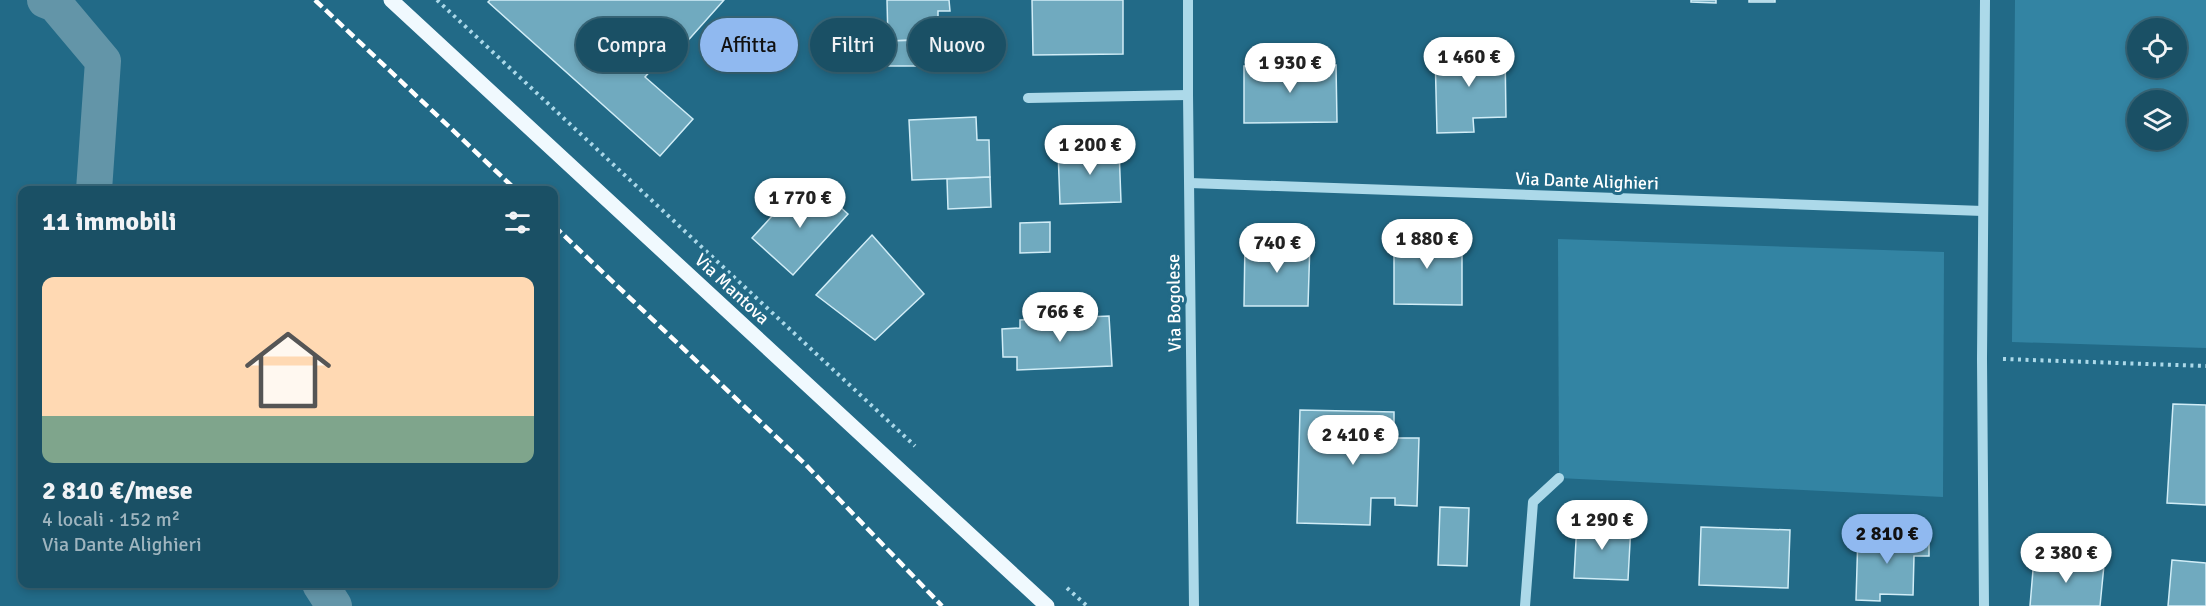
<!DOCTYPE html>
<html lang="it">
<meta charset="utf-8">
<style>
body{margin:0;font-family:Signika,sans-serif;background:#23576b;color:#f1f3f6;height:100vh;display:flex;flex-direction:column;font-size:22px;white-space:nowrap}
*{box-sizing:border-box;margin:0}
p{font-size:20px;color:#9fb5bf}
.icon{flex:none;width:33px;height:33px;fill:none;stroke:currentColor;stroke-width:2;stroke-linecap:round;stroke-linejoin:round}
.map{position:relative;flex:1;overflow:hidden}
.panel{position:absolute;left:18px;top:186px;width:540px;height:402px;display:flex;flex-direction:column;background:#1a5065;border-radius:12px;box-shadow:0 3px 9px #0003,0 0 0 2px #386779}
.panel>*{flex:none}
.top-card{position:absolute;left:576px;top:18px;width:570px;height:54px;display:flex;gap:12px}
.buttons{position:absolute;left:2127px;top:18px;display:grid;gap:12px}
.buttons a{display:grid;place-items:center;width:60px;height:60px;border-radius:50%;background:#1a5065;box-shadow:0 3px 9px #0003,0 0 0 2px #386779;font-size:30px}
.price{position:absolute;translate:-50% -51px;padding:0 14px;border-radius:21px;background:#fff;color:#222;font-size:20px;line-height:39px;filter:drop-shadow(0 2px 3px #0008)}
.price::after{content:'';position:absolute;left:50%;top:36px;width:18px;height:14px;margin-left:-9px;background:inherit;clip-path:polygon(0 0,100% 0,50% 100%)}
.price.selected{background:#90b9f0;color:#111}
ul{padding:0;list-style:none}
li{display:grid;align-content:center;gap:12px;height:318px;padding:0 24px}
li span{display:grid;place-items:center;height:186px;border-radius:12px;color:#555}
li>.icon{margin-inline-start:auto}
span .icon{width:108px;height:108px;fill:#fffc;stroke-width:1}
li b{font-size:26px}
h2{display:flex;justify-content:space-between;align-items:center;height:72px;padding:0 24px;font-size:26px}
.pill{padding:0 21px;border-radius:27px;background:#1a5065;box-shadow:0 3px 9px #0003,0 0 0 2px #386779;font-size:21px;line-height:54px}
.pill.selected{background:#90b9f0;color:#111}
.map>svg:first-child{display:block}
.green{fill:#3384a3;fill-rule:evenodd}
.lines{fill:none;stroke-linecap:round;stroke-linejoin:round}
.canal{stroke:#6395a8;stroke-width:36}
.building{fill:#70aabf;stroke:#d1edf7;stroke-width:1.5}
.path{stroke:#acd9e9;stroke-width:4;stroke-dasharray:3 4.5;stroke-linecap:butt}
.minor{stroke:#acd9e9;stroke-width:10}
.major{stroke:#f0f9fe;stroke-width:15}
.rail{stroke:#fff;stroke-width:4.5;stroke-dasharray:10 4.5;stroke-linecap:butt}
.labels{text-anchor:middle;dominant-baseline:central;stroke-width:6;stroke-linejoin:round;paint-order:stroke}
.street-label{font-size:18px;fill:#fff;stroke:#226a87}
</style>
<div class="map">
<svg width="2206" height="606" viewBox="0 0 2206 606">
<rect width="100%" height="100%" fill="#226a87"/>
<g class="green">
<path d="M2015 0H2206V348L2012 342ZM2138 28H2176V68H2138ZM2138 100H2176V140H2138Z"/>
<path d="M1558 239 1944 252 1943 497 1559 478Z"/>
</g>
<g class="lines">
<g class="canal">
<path d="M45 0 55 4 103 61 94 190"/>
<path d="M320 584 334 606"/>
</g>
</g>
<g class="building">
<path d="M490 0H724L668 63 662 58 645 77 693 119 660 156 488 2Z"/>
<path d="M887 0H949L950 11H938V39L888 41Z"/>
<path d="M1032 0H1123V54L1033 55Z"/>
<path d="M1691 0H1716V3L1691 2Z"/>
<rect x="1749" y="0" width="26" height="2"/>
<path d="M922 40V66H889L888 41Z"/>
<path d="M1505 50 1506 117 1473 118 1474 132 1437 133 1435 51Z"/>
<path d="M1336 65 1337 122 1244 123V66Z"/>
<path d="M976 117 977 140H989L990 177 912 180 909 120Z"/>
<path d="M1119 148 1121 202 1060 204 1058 150Z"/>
<path d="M990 177 991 207 948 209 947 179Z"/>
<path d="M818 187 848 214 793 275 752 238 793 193 804 202Z"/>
<path d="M1050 222V252L1020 253V223Z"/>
<path d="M1394 233H1442V243H1462V305L1394 304Z"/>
<path d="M872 235 924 294 875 340 816 295Z"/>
<path d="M1245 241 1310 242 1308 306H1244Z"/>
<path d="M1109 316 1112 366 1017 370V357H1003L1002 329 1020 328V320Z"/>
<path d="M2173 404 2206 405V505L2167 503Z"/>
<path d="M1300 410 1394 412V438H1419L1417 506 1395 505V498H1371L1370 525 1297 523Z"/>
<path d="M1440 507 1469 508 1467 566 1438 565Z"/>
<path d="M1577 522 1631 524 1628 580 1574 578Z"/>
<path d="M1701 527 1790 530 1788 588 1699 585Z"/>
<path d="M1858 534 1929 537V556H1914L1913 595 1880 594V601L1856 600Z"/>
<path d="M2034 558 2104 565 2100 606H2030Z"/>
<path d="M2172 560 2206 563V606H2168Z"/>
</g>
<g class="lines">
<g class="path">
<path d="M437 0 915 446"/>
<path d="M2003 359 2206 366"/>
<path d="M1067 588 1087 606"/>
</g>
<g class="minor">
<path d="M1188 0V95L1194 606"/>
<path d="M1028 98 1188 95"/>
<path d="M1190 183 1983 211"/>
<path d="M1525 606 1533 502 1559 478"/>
<path d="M1984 606 1982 359 1985 0"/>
</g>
<path class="major" d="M391 0 1047 606"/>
<g class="rail">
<path d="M315 0 516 190"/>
<path d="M554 226 806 465 942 606"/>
</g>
</g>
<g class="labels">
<g class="street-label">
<text transform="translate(1587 181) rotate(2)">Via Dante Alighieri</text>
<text transform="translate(732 289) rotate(43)">Via Mantova</text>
<text transform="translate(1174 303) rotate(-91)">Via Bogolese</text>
</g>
</g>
</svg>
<div class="buttons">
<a><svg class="icon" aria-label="locate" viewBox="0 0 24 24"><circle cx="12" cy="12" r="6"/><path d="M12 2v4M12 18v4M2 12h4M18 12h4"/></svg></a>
<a><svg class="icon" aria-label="layers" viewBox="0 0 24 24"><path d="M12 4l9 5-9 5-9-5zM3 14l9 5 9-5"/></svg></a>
</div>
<b class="price" style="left:1469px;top:88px">1 460 €</b>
<b class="price" style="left:1290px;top:94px">1 930 €</b>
<b class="price" style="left:1090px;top:176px">1 200 €</b>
<b class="price" style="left:800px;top:229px">1 770 €</b>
<b class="price" style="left:1427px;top:270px">1 880 €</b>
<b class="price" style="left:1277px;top:274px">740 €</b>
<b class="price" style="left:1060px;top:343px">766 €</b>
<b class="price" style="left:1353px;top:466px">2 410 €</b>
<b class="price" style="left:1602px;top:551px">1 290 €</b>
<b class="price selected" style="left:1887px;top:565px">2 810 €</b>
<b class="price" style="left:2066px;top:584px">2 380 €</b>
<div class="top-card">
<a class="pill">Compra</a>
<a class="pill selected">Affitta</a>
<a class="pill">Filtri</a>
<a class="pill">Nuovo</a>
</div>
<section class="panel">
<h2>11 immobili<svg class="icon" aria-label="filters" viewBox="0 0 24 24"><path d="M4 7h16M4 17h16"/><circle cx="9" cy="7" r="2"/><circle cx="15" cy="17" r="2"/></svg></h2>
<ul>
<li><span style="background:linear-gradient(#ffd9b3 75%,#7fa58c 0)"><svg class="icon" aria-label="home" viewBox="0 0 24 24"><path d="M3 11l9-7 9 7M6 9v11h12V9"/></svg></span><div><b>2 810 €/mese</b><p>4 locali · 152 m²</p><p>Via Dante Alighieri</p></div></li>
</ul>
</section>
</div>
